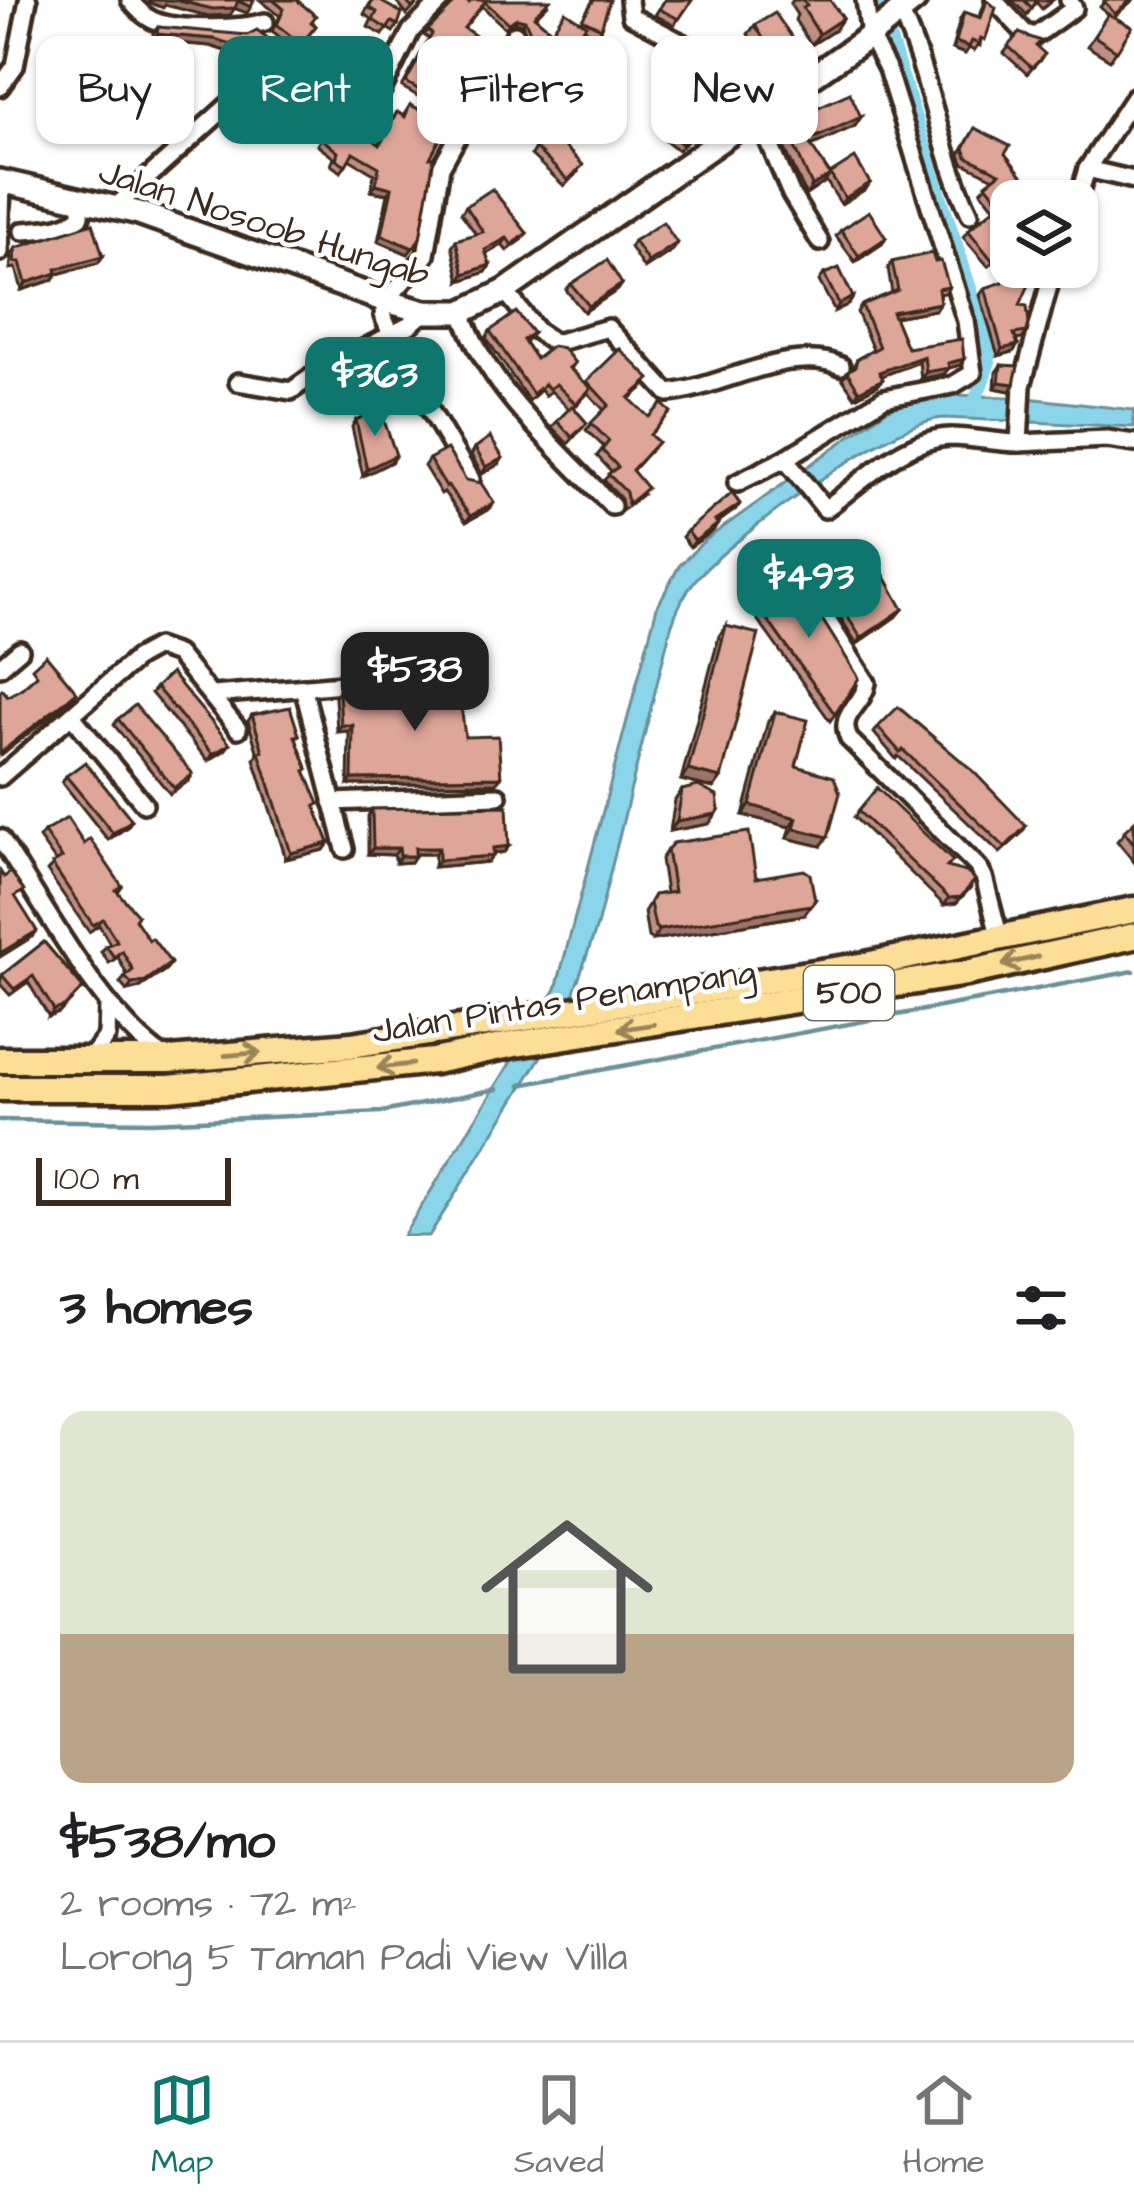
<!DOCTYPE html>
<meta charset="utf-8">
<style>
body{margin:0;font-family:"Architects Daughter",sans-serif;background:#f2f2f2;color:#202124;height:100vh;display:flex;flex-direction:column;font-size:45px;white-space:nowrap}
*{box-sizing:border-box;margin:0}
p{font-size:39px;color:#757577}
.icon{flex:none;width:66px;height:66px;fill:none;stroke:currentColor;stroke-width:2;stroke-linecap:round;stroke-linejoin:round}
.map{position:relative;height:1236px;overflow:hidden}
.sheet{display:flex;flex-direction:column;background:#fff;flex:1}
.sheet>*{flex:none}
.top-card{position:absolute;left:36px;top:36px;width:1062px;height:108px;display:flex;gap:24px}
.buttons{position:absolute;left:990px;top:180px;display:grid;gap:24px}
.buttons a{display:grid;place-items:center;width:108px;height:108px;border-radius:24px;background:#fff;box-shadow:0 3px 9px #0004;font-size:60px}
.scale{position:absolute;left:36px;bottom:30px;width:195px;box-sizing:border-box;padding-left:12px;border:6px solid #3b2a1e;border-top:0;font-size:33px;line-height:42px;white-space:nowrap;color:#3b2a1e;-webkit-text-stroke:9px #fff;paint-order:stroke}
.price{position:absolute;translate:-50% -102px;padding:0 27px;border-radius:24px;background:#0f766e;color:#fff;font-size:39px;line-height:78px;filter:drop-shadow(0 3px 6px #0008)}
.price::after{content:'';position:absolute;left:50%;top:72px;width:36px;height:27px;margin-left:-18px;background:inherit;clip-path:polygon(0 0,100% 0,50% 100%)}
.price.active{background:#222;color:#fff}
ul{padding:0;list-style:none}
li{display:grid;align-content:center;gap:24px;height:636px;padding:0 60px}
li+li{border-top:3px solid #e0e0e0}
li span{display:grid;place-items:center;height:372px;border-radius:24px;color:#555}
li>.icon{margin-inline-start:auto}
span .icon{width:216px;height:216px;fill:#fffc;stroke-width:1}
li b{font-size:51px}
h2{display:flex;justify-content:space-between;align-items:center;height:144px;padding:0 60px;font-size:51px}
.tag{padding:0 42px;border-radius:24px;background:#fff;box-shadow:0 3px 9px #0004;font-size:42px;line-height:108px}
.tag.active{background:#0f766e;color:#fff}
.dock{display:flex;justify-content:space-around;align-items:center;height:168px;border-top:3px solid #e0e0e0;background:#fff;font-size:33px;color:#757577}
.dock a{display:grid;justify-items:center;gap:6px}
.dock .active{color:#0f766e}
.map>svg:first-child{display:block}
.water{fill:#8bd5eb;stroke:#6b9199;stroke-width:3}
.lines{fill:none;stroke-linecap:round;stroke-linejoin:round}
.stream{stroke:#6b9199;stroke-width:4.5}
.canal{stroke:#8bd5eb;stroke-width:14}
.street-casing{stroke:#3b2a1e;stroke-width:24}
.secondary-casing{stroke:#3b2a1e;stroke-width:30}
.primary-casing{stroke:#3b2a1e;stroke-width:33}
.street{stroke:#fff;stroke-width:15}
.secondary{stroke:#fff;stroke-width:21}
.primary{stroke:#fdde96;stroke-width:24}
.wall{fill:#bf8e84;stroke:#3b2a1e;stroke-width:3}
.shaded-wall{fill:#9b746b;stroke:#3b2a1e;stroke-width:3}
.building{fill:#dea599;stroke:#3b2a1e;stroke-width:3}
.oneway{stroke:#9c845a}
.labels{text-anchor:middle;dominant-baseline:central;stroke-width:9;stroke-linejoin:round;paint-order:stroke}
.shield{fill:#fff;stroke:#766a62;stroke-width:3}
.shield-label{font-size:33px;font-weight:bold;fill:#3b2a1e}
.street-label{font-size:36px;fill:#3b2a1e;stroke:#fff}
</style>
<div class="map">
<svg width="1134" height="1236" viewBox="0 0 1134 1236">
<rect width="100%" height="100%" fill="#fff"/>
<filter id="ink" filterUnits="userSpaceOnUse"><feTurbulence type="fractalNoise" baseFrequency=".00833" numOctaves="2"/><feDisplacementMap in="SourceGraphic" scale="24" xChannelSelector="R" yChannelSelector="G"/><feConvolveMatrix kernelMatrix="1 2 1 2 8 2 1 2 1" color-interpolation-filters="sRGB"/></filter>
<g filter="url(#ink)">
<path class="water" d="M935 394 1028 398 1134 410V427L944 418C892 420 734 537 697 578 684 593 677 608 671 627L597 926 572 998 543 1053 429 1236H403L556 989 657 607 679 566 704 541 885 411 917 397Z"/>
<g class="lines">
<g class="stream">
<path d="M520 1085 1134 971"/>
<path d="M0 1120 152 1122 382 1112 497 1089"/>
</g>
<path class="canal" d="M877 0 986 338 989 362 973 407"/>
<g class="street-casing">
<g id="street">
<path d="M130 0C137 9 148 20 160 23 185 30 241 29 265 22"/>
<path d="M629 0 631 16 688 46 720 56 766 106"/>
<path d="M994 0 1025 33 1035 36 1074 8 1069 0"/>
<path d="M900 11C931 76 938 147 970 214"/>
<path d="M0 87 15 66 28 0"/>
<path d="M756 112 791 194 820 242"/>
<path d="M365 125 411 31 442 0"/>
<path d="M1087 169 1134 180"/>
<path d="M1077 202 1087 169 1134 97"/>
<path d="M115 207 244 91"/>
<path d="M23 231C44 229 63 230 81 216V199"/>
<path d="M0 252 2 182"/>
<path d="M505 291 537 331 555 343 608 328 668 393C719 389 790 343 841 366"/>
<path d="M462 312C487 389 557 448 612 506"/>
<path d="M238 382 291 391 315 374 410 325 425 312"/>
<path d="M1019 443 1107 439 1134 443"/>
<path d="M785 459 825 509C862 483 902 439 950 437 973 437 996 443 1019 443L1022 386 1054 267"/>
<path d="M471 479 407 371 383 316 386 301 426 255 441 167 515 34"/>
<path d="M737 483 785 459 884 398 953 385 973 373 966 321 887 69 870 36 865 0"/>
<path d="M801 579 867 683C863 707 837 713 849 739L977 866 984 877 1000 939"/>
<path d="M0 667 20 650"/>
<path d="M303 687 345 849"/>
<path d="M213 695 449 675"/>
<path d="M73 717 144 804"/>
<path d="M0 777 137 658 157 647 177 654 238 729"/>
<path d="M332 802 498 796"/>
<path d="M0 838C43 903 103 1019 167 1059"/>
<path d="M88 1061 107 1036 108 1005"/>
</g>
</g>
<g class="secondary-casing">
<path id="secondary" d="M0 181 139 213 386 301 425 312H462L505 291 870 36 915 0"/>
</g>
<g class="primary-casing">
<g id="primary">
<path d="M0 1060H169L351 1045 866 965 1134 910"/>
<path d="M0 1088H169L434 1061 510 1045 967 973 1134 936"/>
</g>
</g>
<use href="#street" class="street"/>
<use href="#secondary" class="secondary"/>
<use href="#primary" class="primary"/>
</g>
<g class="wall">
<path d="M260 0H297L316 26 297 50 272 31 280 16Z"/>
<path d="M372 0 398 25 393 32 387 28 383 35 368 27 372 19 364 14Z"/>
<path d="M395 0H421L407 15Z"/>
<path d="M453 0H465L469 3 472 0 547 5 535 17 551 31 581 21 593 0 601 28 596 35 583 28 570 47 588 62 622 57 563 127 506 75 529 40 522 24 514 22 505 28 482 6 464 28 484 42 470 61 450 46 421 98 402 87 429 39 424 35 451 6Z"/>
<path d="M665 0H692L674 25 655 15Z"/>
<path d="M793 0H830L835 30 811 45 795 20 797 15 790 4Z"/>
<path d="M986 0 980 46 978 45 974 51 969 48 965 54 952 49 960 19 964 12 979 17Z"/>
<path d="M1012 0H1053L1042 9 1036 2 1027 15Z"/>
<path d="M1106 0H1133L1114 17 1132 27 1110 60 1087 46 1108 15 1100 7Z"/>
<path d="M755 25 805 56 799 66 766 89 747 63 746 55 754 44 748 34Z"/>
<path d="M158 27 269 39 249 63 241 56 210 46 153 41V33Z"/>
<path d="M1019 33 1036 46 1040 60 1027 74 1004 53Z"/>
<path d="M266 59 303 81 281 114 255 96V87L250 81Z"/>
<path d="M716 71 724 77 703 104 696 97Z"/>
<path d="M324 89 348 106 349 121 379 144 397 112 403 116 410 105 430 158 420 238 408 254 378 241 388 194 371 191 374 174 349 159 341 172 331 165 334 158 317 145 323 135 308 125 313 118 308 115Z"/>
<path d="M814 109 861 117 855 126 811 146 830 174 870 183 866 189 841 204 826 181 806 195 773 122 780 113 793 115Z"/>
<path d="M688 117 706 124 678 150 660 136 664 130Z"/>
<path d="M975 128 1005 154 1036 193 1030 201H1011L1002 222 1011 248 988 266 963 237 968 230 995 208 981 191 994 178 963 163 960 154Z"/>
<path d="M535 148 578 172 564 186 531 155Z"/>
<path d="M466 206 527 233 522 240 507 251 502 245 486 254 490 265 486 272 460 281 452 246 456 240 476 234 461 213Z"/>
<path d="M841 230 886 238 882 244 855 262 836 236Z"/>
<path d="M634 241 677 243 673 250 644 269 630 247Z"/>
<path d="M16 248 103 256 98 263 57 274 53 280 22 290 16 268 10 269 12 254Z"/>
<path d="M892 262H935L949 287 945 293 939 294 940 303 935 310 894 317 907 348 960 365 949 368 944 374 921 379 919 362 881 376 878 385 855 397 842 378 852 369 857 359 873 350 857 312 862 305 892 293 888 268Z"/>
<path d="M824 274 853 297 849 304 835 311 819 281Z"/>
<path d="M571 284H622L618 290 584 312 566 290Z"/>
<path d="M985 288 1020 305 1027 332 1022 339 1016 340 1018 345 1013 352 998 356 980 295Z"/>
<path d="M490 331 533 333 525 342 536 359 575 363 571 369 585 383 620 349 645 386 630 399 651 436 658 442 632 471 643 494 623 510 621 499 604 480 612 472 597 456 604 447 586 430 604 410 588 393 574 408 587 423 568 444 552 427 569 409 551 391 545 396 541 390 529 401 486 338Z"/>
<path d="M1001 365 1014 384 1010 391 995 388 996 372Z"/>
<path d="M356 420 391 462 363 476 352 427Z"/>
<path d="M475 448 499 464 482 474 471 455Z"/>
<path d="M429 459 466 480 489 509 466 522 444 492 441 494 424 466Z"/>
<path d="M740 504 735 510 717 523 713 531 690 547 682 537 687 531Z"/>
<path d="M816 567 903 609 898 615 857 644 812 573Z"/>
<path d="M752 598 835 714 830 721 747 605Z"/>
<path d="M726 626 721 778 714 788 681 780 719 636Z"/>
<path d="M156 687 230 744 225 750 208 761 151 693Z"/>
<path d="M339 690 465 737 496 783 348 785 349 731 337 732 335 697Z"/>
<path d="M775 712 796 766 821 846 787 838 790 827 743 815 768 721Z"/>
<path d="M252 715 299 735 296 739 316 809 329 843 324 850 286 859 254 759 258 754 248 721Z"/>
<path d="M118 719 193 774 189 781 170 794 114 725Z"/>
<path d="M878 727 1026 826 1022 833 1000 853 898 756 896 759 874 733Z"/>
<path d="M66 776 132 820 127 827 108 840 62 782Z"/>
<path d="M877 788 948 867 971 887 956 903 944 905 854 817Z"/>
<path d="M682 790 719 810 709 824 670 831 675 800Z"/>
<path d="M372 809 509 846 504 852 493 854 488 862 434 867 435 854H415L411 862 396 863 394 855 368 854V816Z"/>
<path d="M1134 822V862L1117 841Z"/>
<path d="M44 832 84 844 122 886 118 892 166 970 139 988 127 991 120 983 127 975 118 957 109 963 101 952 106 946 110 944 99 925 89 932 47 871 56 862 39 838Z"/>
<path d="M667 850 756 878 804 915 653 940 648 937 644 912 654 895 666 893 661 859Z"/>
<path d="M44 942 83 988 59 1013 49 1017 28 982 10 995 0 984 2 975Z"/>
</g>
<g class="shaded-wall">
<path d="M149 0H175L235 8 230 15 208 16 165 5 163 8 148 2Z"/>
<path d="M238 1 251 7 247 13 233 8Z"/>
<path d="M517 18 525 20 522 24 514 22 505 28Z"/>
<path d="M843 18 835 30 811 45 819 34Z"/>
<path d="M157 34 215 39 246 49 241 56 210 46 153 41Z"/>
<path d="M956 42 969 47 965 54 952 49Z"/>
<path d="M805 56 799 66 766 89 773 79Z"/>
<path d="M861 117 855 126 802 150 808 141Z"/>
<path d="M830 175 824 183 806 195 812 186Z"/>
<path d="M870 183 866 189 841 204 845 198Z"/>
<path d="M376 184 392 188 388 194 371 191Z"/>
<path d="M382 235 413 248 408 254 378 241Z"/>
<path d="M507 238 502 245 481 257 485 250Z"/>
<path d="M886 238 882 244 855 262 859 256Z"/>
<path d="M677 243 673 250 644 269 648 262Z"/>
<path d="M103 256 98 263 57 274 53 280 22 290 26 283 56 269Z"/>
<path d="M490 265 486 272 460 281 464 274Z"/>
<path d="M622 284 618 290 584 312 589 306Z"/>
<path d="M853 297 849 304 835 311 839 304Z"/>
<path d="M940 303 935 310 888 318 892 312Z"/>
<path d="M1018 345 1013 352 998 356 1002 349Z"/>
<path d="M924 356 919 362 874 379 879 372Z"/>
<path d="M964 359 960 365 949 368 944 374 921 379 926 372 948 363Z"/>
<path d="M883 379 878 385 855 397 859 391Z"/>
<path d="M999 382 1014 384 1010 391 995 388Z"/>
<path d="M396 455 391 462 363 476 367 469Z"/>
<path d="M503 458 499 464 482 474 486 467Z"/>
<path d="M494 503 489 509 466 522 470 516Z"/>
<path d="M740 504 735 510 711 527 715 521Z"/>
<path d="M718 524 713 531 690 547 695 541Z"/>
<path d="M903 609 898 615 857 644 861 638Z"/>
<path d="M77 692 72 699 0 756V753Z"/>
<path d="M341 725H353L349 731 337 732Z"/>
<path d="M230 744 225 750 208 761 213 754Z"/>
<path d="M688 770 721 778 714 788 681 780Z"/>
<path d="M501 777 496 783 348 785 352 779Z"/>
<path d="M750 805 797 818 790 827 743 815Z"/>
<path d="M716 814 709 824 670 831 677 821Z"/>
<path d="M132 820 127 827 108 840 113 833Z"/>
<path d="M794 828 828 837 821 846 787 838Z"/>
<path d="M329 843 324 850 286 859 291 853Z"/>
<path d="M509 846 504 852 489 854 493 848Z"/>
<path d="M373 848H399L394 855 368 854Z"/>
<path d="M415 848H439L435 854H410Z"/>
<path d="M400 856H415L411 862 396 863Z"/>
<path d="M493 856 488 862 434 867 439 860Z"/>
<path d="M971 887 956 903 944 905 949 898Z"/>
<path d="M815 900 804 915 653 940 659 930Z"/>
<path d="M37 931 32 937 0 957V953Z"/>
<path d="M171 963 166 970 139 988 127 991 132 984Z"/>
<path d="M83 988 59 1013 49 1017 54 1010Z"/>
</g>
<g class="building">
<path d="M175 0H254L251 7 238 1 235 8 213 9Z"/>
<path d="M273 0H297L316 16 311 22 316 26 301 44 277 25 284 9Z"/>
<path d="M373 0H378L402 13 398 25 392 22 387 29 373 20 377 12 369 8Z"/>
<path d="M405 0H420L412 8Z"/>
<path d="M455 0H465L469 3 472 0H550L534 16 552 31 565 11 586 25 570 47 588 62 605 41 622 57 566 122 509 70 532 36 525 20 517 18 508 23 485 2 464 28 484 42 473 57 453 41 424 93 406 82 432 34 428 30 454 4Z"/>
<path d="M594 0H610L601 28 582 19Z"/>
<path d="M665 0H692L679 19 659 9Z"/>
<path d="M803 0H830L843 18 819 34 803 8 807 6Z"/>
<path d="M987 0 996 8 985 40 981 38 979 44 972 41 969 47 956 42 964 12 981 18Z"/>
<path d="M1024 0H1037L1032 8Z"/>
<path d="M1106 0H1131L1115 14 1104 1Z"/>
<path d="M775 13 805 56 773 79 753 54V45L763 38 755 25Z"/>
<path d="M1108 14 1132 27 1117 51 1094 36Z"/>
<path d="M158 27 247 35 257 30 269 39 253 57 246 49 215 39 157 34Z"/>
<path d="M1019 33 1041 41 1036 46 1045 54 1032 68 1008 46Z"/>
<path d="M266 59 303 81 285 108 259 90 260 81 255 75Z"/>
<path d="M716 71 724 77 708 98 700 91Z"/>
<path d="M324 89 335 95 338 91 353 100 348 106 355 111 349 121 380 145 397 112 405 117 410 105 449 122 430 158H434L420 238 413 248 382 235 392 188 376 184 379 167 353 152 346 165 336 159 338 152 322 139 328 128 312 119 318 111 313 108Z"/>
<path d="M850 93 861 117 808 141 830 175 812 186 780 113 788 107 793 115 812 105 814 109Z"/>
<path d="M701 107 710 118 682 144 664 130 682 110 688 117Z"/>
<path d="M975 128 1010 146 1005 154 1036 193 1026 201H1011V213L1001 221 1011 232V245L992 260 968 230 1001 203 986 184 1000 173 967 157 964 148Z"/>
<path d="M551 133 583 165 568 180 535 148Z"/>
<path d="M855 158 870 183 845 198 830 174Z"/>
<path d="M492 189 527 233 512 245 507 238 485 250 490 265 464 274 456 240 483 232 466 206Z"/>
<path d="M869 211 886 238 859 256 841 230Z"/>
<path d="M663 222 677 243 648 262 634 241Z"/>
<path d="M93 223 103 256 56 269 57 273 26 283 20 262H14L16 248Z"/>
<path d="M932 253 935 262 941 261 949 287 938 289 940 303 892 312 907 348 962 339 964 359 948 363 949 368 926 372 924 356 879 372 883 379 859 391 847 371 855 367 857 359 879 347 862 305 898 290 892 262Z"/>
<path d="M607 260 622 284 589 306 571 284Z"/>
<path d="M1012 267H1037L1020 305 1027 306 1029 323 1027 332 1014 334 1018 345 1002 349 985 288 1003 282Z"/>
<path d="M839 268 853 297 839 304 824 274Z"/>
<path d="M516 312 533 333 523 340 536 359 552 346 563 348 575 363 569 368 591 388 576 404 556 384 549 389 545 384 533 394 490 331Z"/>
<path d="M620 349 650 379 629 398 649 417 662 404 671 412 650 435 658 442 632 470 647 488 628 504 626 492 608 474 618 467 602 450 609 441 591 423 609 405 587 381Z"/>
<path d="M1001 365 1018 366 1014 384 999 382Z"/>
<path d="M572 406 587 423 572 437 557 421Z"/>
<path d="M380 409 396 455 367 469 356 420Z"/>
<path d="M490 437 503 458 486 467 475 448Z"/>
<path d="M447 449 466 480 481 483 494 503 470 516 448 486 446 487 429 459Z"/>
<path d="M732 493 740 504 715 521 718 524 695 541 687 531Z"/>
<path d="M865 541 903 609 861 638 816 567Z"/>
<path d="M796 578 859 678 835 714 752 598Z"/>
<path d="M726 626 759 634 721 778 688 770Z"/>
<path d="M46 655 77 692 0 753V691L2 689 8 696 22 688 37 675 32 668Z"/>
<path d="M171 673 230 744 213 754 156 687Z"/>
<path d="M458 681 465 737 498 736 501 777 352 779 353 725H341L339 690Z"/>
<path d="M135 705 193 774 174 788 118 719Z"/>
<path d="M290 707 299 735 295 736 308 770 305 771 319 804 315 806 329 843 291 853 259 752 263 751 252 715Z"/>
<path d="M898 707 971 769 1026 826 1005 847 903 750 900 752 878 727Z"/>
<path d="M775 712 808 720 796 766 834 777 840 793 828 837 794 828 797 818 750 805Z"/>
<path d="M85 762 132 820 113 833 66 776Z"/>
<path d="M698 786 717 796 719 810 716 814 677 821 682 790Z"/>
<path d="M877 788 953 861 947 867 966 872 975 880 961 897 949 898 858 811Z"/>
<path d="M507 806 509 846 493 848V856L439 860V848H415V856H400L399 848H373L372 809Z"/>
<path d="M67 818 84 844 90 839 122 886 116 890 138 915 135 919 149 940 152 938 171 963 144 982 132 984 125 977 133 970 122 951 114 957 106 946 117 941 103 919 93 925 52 864 62 858 44 832Z"/>
<path d="M1134 822V844L1124 831Z"/>
<path d="M749 832 756 878 804 870 810 874 815 900 811 905 659 930 655 927 650 903 654 895 674 892 667 850 673 843Z"/>
<path d="M0 871 4 877 11 872 24 891 15 896 37 931 0 953Z"/>
<path d="M44 942 83 988 64 1007 54 1010 33 976 14 989 2 975Z"/>
</g>
<defs><path id="oneway-shaft" d="M-6 0H5M1.5-3L5.5 0L1.5 3" fill="none" stroke-width="1.6" stroke-linecap="round" stroke-linejoin="round" transform="scale(3)"/></defs>
<g class="oneway">
<use href="#oneway-shaft" transform="translate(1020 961) rotate(167)"/>
<use href="#oneway-shaft" transform="translate(636 1027) rotate(172)"/>
<use href="#oneway-shaft" transform="translate(243 1054) rotate(-5)"/>
<use href="#oneway-shaft" transform="translate(395 1066) rotate(173)"/>
</g>
</g>
<g class="labels">
<rect class="shield" x="804" y="966" width="90" height="54" rx="9"/>
<g class="shield-label">
<text x="849" y="993">500</text>
</g>
<g class="street-label">
<text transform="translate(264 224) rotate(18)">Jalan Nosoob Hungab</text>
<text transform="translate(564 1002) rotate(-9)">Jalan Pintas Penampang</text>
</g>
</g>
</svg>
<div class="buttons">
<a><svg class="icon" aria-label="layers" viewBox="0 0 24 24"><path d="M12 4l9 5-9 5-9-5zM3 14l9 5 9-5"/></svg></a>
</div>
<div class="scale">100 m</div>
<b class="price" style="left:375px;top:439px">$363</b>
<b class="price" style="left:809px;top:641px">$493</b>
<b class="price active" style="left:415px;top:734px">$538</b>
<div class="top-card">
<a class="tag">Buy</a>
<a class="tag active">Rent</a>
<a class="tag">Filters</a>
<a class="tag">New</a>
</div>
</div>
<section class="sheet">
<h2>3 homes<svg class="icon" aria-label="filters" viewBox="0 0 24 24"><path d="M4 7h16M4 17h16"/><circle cx="9" cy="7" r="2"/><circle cx="15" cy="17" r="2"/></svg></h2>
<ul>
<li><span style="background:linear-gradient(#dfe7d0 60%,#b9a48a 0)"><svg class="icon" aria-label="home" viewBox="0 0 24 24"><path d="M3 11l9-7 9 7M6 9v11h12V9"/></svg></span><div><b>$538/mo</b><p>2 rooms · 72 m²</p><p>Lorong 5 Taman Padi View Villa</p></div></li>
</ul>
</section>
<nav class="dock">
<a class="active"><svg class="icon" aria-label="map" viewBox="0 0 24 24"><path d="M3 6l6-2 6 2 6-2v14l-6 2-6-2-6 2zM9 4v14M15 6v14"/></svg>Map</a>
<a><svg class="icon" aria-label="saved" viewBox="0 0 24 24"><path d="M7 4h10v16l-5-4-5 4z"/></svg>Saved</a>
<a><svg class="icon" aria-label="home" viewBox="0 0 24 24"><path d="M3 11l9-7 9 7M6 9v11h12V9"/></svg>Home</a>
</nav>
